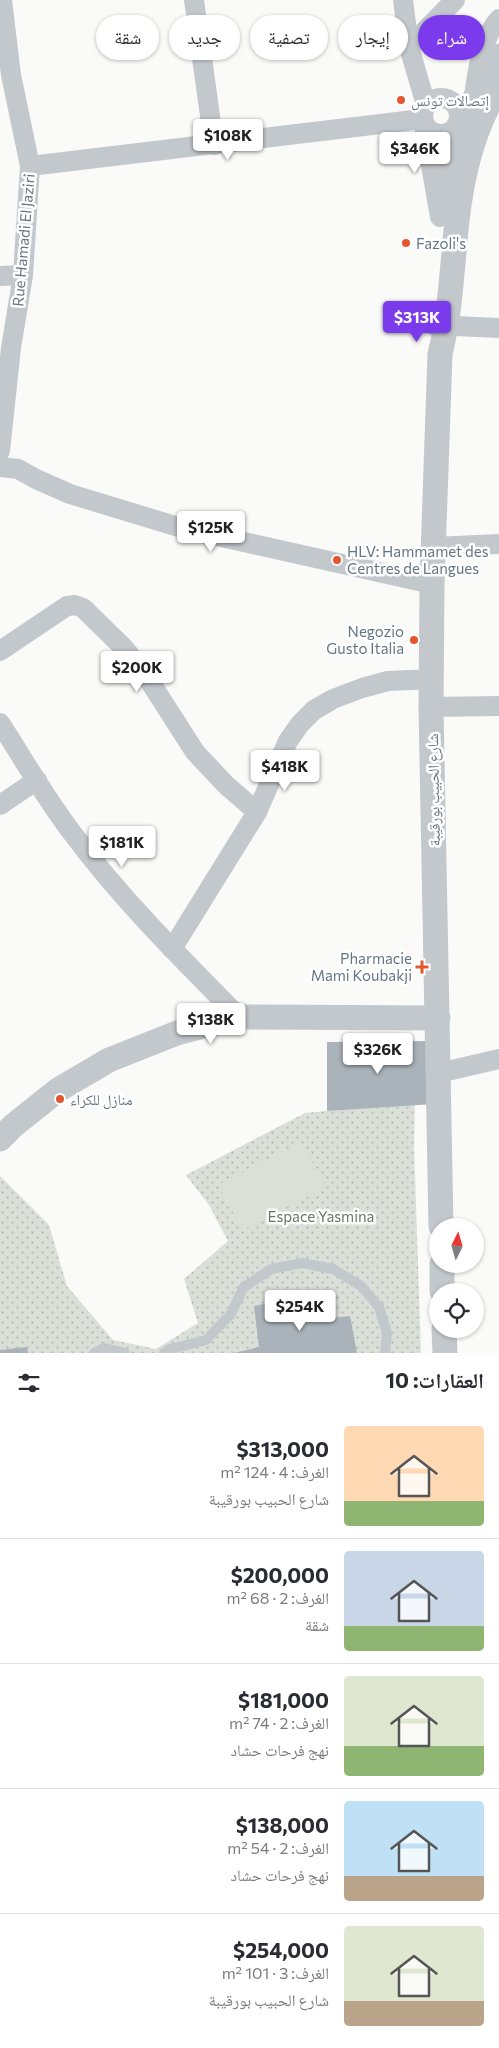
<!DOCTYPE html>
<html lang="ar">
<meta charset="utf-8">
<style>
body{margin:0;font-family:Commissioner,"Noto Naskh Arabic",sans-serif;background:#f2f2f3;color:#2b2b33;direction:rtl;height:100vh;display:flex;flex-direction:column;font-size:19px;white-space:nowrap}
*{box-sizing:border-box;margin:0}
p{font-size:16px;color:#7c7c81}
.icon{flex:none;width:28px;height:28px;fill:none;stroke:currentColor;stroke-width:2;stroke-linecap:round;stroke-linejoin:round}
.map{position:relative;height:1353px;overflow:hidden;direction:ltr}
.sheet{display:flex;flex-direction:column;background:#fff;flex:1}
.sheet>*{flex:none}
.guide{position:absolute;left:15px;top:15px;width:470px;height:45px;direction:rtl;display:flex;gap:10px}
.needle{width:32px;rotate:5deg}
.fabs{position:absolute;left:429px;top:1218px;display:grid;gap:10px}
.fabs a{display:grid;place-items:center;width:55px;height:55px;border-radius:50%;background:#fff;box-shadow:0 1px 4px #0004;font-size:25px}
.price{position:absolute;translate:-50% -42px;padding:0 11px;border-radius:5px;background:#fff;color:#222;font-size:16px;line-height:32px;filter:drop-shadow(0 1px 2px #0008)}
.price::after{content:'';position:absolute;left:50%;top:30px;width:15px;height:11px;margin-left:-8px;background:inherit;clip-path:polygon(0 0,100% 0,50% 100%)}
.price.current{background:#7c3aed;color:#fff}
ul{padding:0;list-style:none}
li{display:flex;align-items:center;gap:15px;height:125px;padding:0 15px}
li+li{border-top:1px solid #e1e1e2}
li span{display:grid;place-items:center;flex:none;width:140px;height:100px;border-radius:5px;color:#555}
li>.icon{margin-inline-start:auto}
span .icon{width:60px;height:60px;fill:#fffc;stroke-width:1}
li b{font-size:21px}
h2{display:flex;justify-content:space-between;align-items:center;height:60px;padding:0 15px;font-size:21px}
.pill{padding:0 18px;border-radius:22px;background:#fff;box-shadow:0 1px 4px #0004;font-size:18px;line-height:45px}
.pill.current{background:#7c3aed;color:#fff}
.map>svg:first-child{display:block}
.green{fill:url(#green-dots)}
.pitch{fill:#dadfd7}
.building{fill:#aab3b9}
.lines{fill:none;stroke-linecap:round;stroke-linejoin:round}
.service{stroke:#c3c8cc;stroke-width:10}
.minor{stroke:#c3c8cc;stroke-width:20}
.tertiary{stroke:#c3c8cc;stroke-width:25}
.poi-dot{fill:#e4572e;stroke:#fff;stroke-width:2}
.labels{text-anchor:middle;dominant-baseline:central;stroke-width:5;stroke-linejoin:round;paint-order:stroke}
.poi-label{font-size:15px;fill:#657683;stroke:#fff;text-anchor:start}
.street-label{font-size:15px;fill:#657683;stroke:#fff}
.park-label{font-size:15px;fill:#687a64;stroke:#fff}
</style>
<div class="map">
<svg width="499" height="1353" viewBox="0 0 499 1353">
<defs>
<pattern id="green-dots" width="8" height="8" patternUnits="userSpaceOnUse" patternTransform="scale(1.25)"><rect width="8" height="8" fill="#dadfd7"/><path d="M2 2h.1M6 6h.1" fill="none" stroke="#b4b9b4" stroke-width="1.8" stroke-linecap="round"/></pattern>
</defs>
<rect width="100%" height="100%" fill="#fafaf8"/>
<path class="green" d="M415 1103 414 1145 421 1353H0V1176L49 1225 67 1286 113 1340 156 1349 198 1323 184 1279 228 1241 209 1205 186 1175 305 1113Z"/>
<path class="pitch" d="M301 1142 326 1187 243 1230 218 1185Z"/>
<g class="building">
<path d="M429 1041 434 1104 327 1111V1042Z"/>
<path d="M294 1298 298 1322 350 1316 357 1353H234L259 1347 254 1306Z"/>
<path d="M27 1347 28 1353H0V1350Z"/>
</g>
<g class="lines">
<g class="service">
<path d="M94 1353 104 1348 125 1353"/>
<path d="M164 1353 170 1349 206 1340 231 1314 243 1288 271 1269 302 1263 333 1269 361 1286 379 1307 387 1333 385 1353"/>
</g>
<g class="minor">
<path d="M194 0 214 145"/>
<path d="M403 0 409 47 426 105"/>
<path d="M409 47 455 0"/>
<path d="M475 89C478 67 483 36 499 19"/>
<circle cx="441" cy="116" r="18"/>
<path d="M424 125 440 217"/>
<path d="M30 166 422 119"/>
<path d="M0 276 23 275"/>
<path d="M434 325 499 328"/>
<path d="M0 451 11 348 23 275 30 166 11 75 2 0"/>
<path d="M0 467 18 469 36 479 70 494 185 529 432 584"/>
<path d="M434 547 499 544"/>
<path d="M0 651 67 606 75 605 83 608 125 649 145 674 195 752 226 785 257 812"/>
<path d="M431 707 499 706"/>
<path d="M0 723C24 760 46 799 73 834 122 900 181 958 239 1017"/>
<path d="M0 805 37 780"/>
<path d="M172 949 257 812 288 741 300 724 314 710 333 699 362 688 388 681 432 679"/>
<path d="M439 1073 499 1059"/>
</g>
<g class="tertiary">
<path d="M444 195 451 155 465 115 499 56"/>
<path d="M0 1139 14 1125 58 1090 109 1060 177 1033 239 1017 438 1018"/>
<path d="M441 1226 431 707 432 584 440 354C451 310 452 265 457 221 462 174 474 126 499 86"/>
<path d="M442 1264V1291"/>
<path d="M444 1329 445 1353"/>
</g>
</g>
<g class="poi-dot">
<circle cx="401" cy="100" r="5"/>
<circle cx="406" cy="243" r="5"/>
<circle cx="337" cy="560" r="5"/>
<circle cx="414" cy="640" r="5"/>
<path d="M419.5 959.5h5v5h5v5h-5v5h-5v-5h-5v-5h5z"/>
<circle cx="60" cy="1099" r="5"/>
</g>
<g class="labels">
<g class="poi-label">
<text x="411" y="100">إتصالات تونس</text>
<text x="416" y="243">Fazoli's</text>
<text x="347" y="551">HLV: Hammamet des<tspan x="347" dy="17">Centres de Langues</tspan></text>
<text x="404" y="631" text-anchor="end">Negozio<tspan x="404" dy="17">Gusto Italia</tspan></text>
<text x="412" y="958" text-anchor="end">Pharmacie<tspan x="412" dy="17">Mami Koubakji</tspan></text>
<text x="70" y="1099">منازل للكراء</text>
</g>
<g class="street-label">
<text transform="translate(23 240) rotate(-85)">Rue Hamadi El Jaziri</text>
<text transform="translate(433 790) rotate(-91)">شارع الحبيب بورقيبة</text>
</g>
<g class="park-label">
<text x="321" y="1216">Espace Yasmina</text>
</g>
</g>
</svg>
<div class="fabs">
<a><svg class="needle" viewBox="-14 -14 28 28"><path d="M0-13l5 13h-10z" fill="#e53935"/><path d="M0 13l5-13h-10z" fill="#7c7c81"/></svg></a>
<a><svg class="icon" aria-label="locate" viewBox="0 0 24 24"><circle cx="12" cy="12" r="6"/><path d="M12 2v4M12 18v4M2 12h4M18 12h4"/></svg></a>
</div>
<b class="price" style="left:228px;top:161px">$108K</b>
<b class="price" style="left:415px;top:174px">$346K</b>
<b class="price current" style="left:417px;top:343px">$313K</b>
<b class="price" style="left:211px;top:553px">$125K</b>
<b class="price" style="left:137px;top:693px">$200K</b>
<b class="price" style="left:285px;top:792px">$418K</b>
<b class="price" style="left:122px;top:868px">$181K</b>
<b class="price" style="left:211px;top:1045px">$138K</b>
<b class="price" style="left:378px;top:1075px">$326K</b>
<b class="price" style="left:300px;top:1332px">$254K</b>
<div class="guide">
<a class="pill current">شراء</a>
<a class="pill">إيجار</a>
<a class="pill">تصفية</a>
<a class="pill">جديد</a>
<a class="pill">شقة</a>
</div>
</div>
<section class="sheet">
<h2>العقارات: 10<svg class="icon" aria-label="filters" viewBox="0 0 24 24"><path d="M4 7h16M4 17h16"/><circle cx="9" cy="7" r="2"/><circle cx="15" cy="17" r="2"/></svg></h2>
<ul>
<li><span style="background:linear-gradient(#ffd9b3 75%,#8fb573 0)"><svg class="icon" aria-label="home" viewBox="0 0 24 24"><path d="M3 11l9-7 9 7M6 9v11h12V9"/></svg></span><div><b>$313,000</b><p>الغرف: 4 · 124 m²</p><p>شارع الحبيب بورقيبة</p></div></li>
<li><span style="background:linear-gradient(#c9d6e8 75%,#8fb573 0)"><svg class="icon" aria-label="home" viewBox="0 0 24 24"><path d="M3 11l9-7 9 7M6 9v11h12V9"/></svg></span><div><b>$200,000</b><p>الغرف: 2 · 68 m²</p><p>شقة</p></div></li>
<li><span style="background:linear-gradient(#dfe7d0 70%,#8fb573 0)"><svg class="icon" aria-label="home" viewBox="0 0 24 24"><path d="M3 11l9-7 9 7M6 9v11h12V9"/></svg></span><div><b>$181,000</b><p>الغرف: 2 · 74 m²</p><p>نهج فرحات حشاد</p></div></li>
<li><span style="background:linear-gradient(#bfe0f5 75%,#b9a48a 0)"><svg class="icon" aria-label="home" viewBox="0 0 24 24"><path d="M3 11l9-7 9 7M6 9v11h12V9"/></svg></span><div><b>$138,000</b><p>الغرف: 2 · 54 m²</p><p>نهج فرحات حشاد</p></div></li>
<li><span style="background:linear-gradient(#dfe7d0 75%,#b9a48a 0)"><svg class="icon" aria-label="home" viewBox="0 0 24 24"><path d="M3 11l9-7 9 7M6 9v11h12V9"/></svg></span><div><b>$254,000</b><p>الغرف: 3 · 101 m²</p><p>شارع الحبيب بورقيبة</p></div></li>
</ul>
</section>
